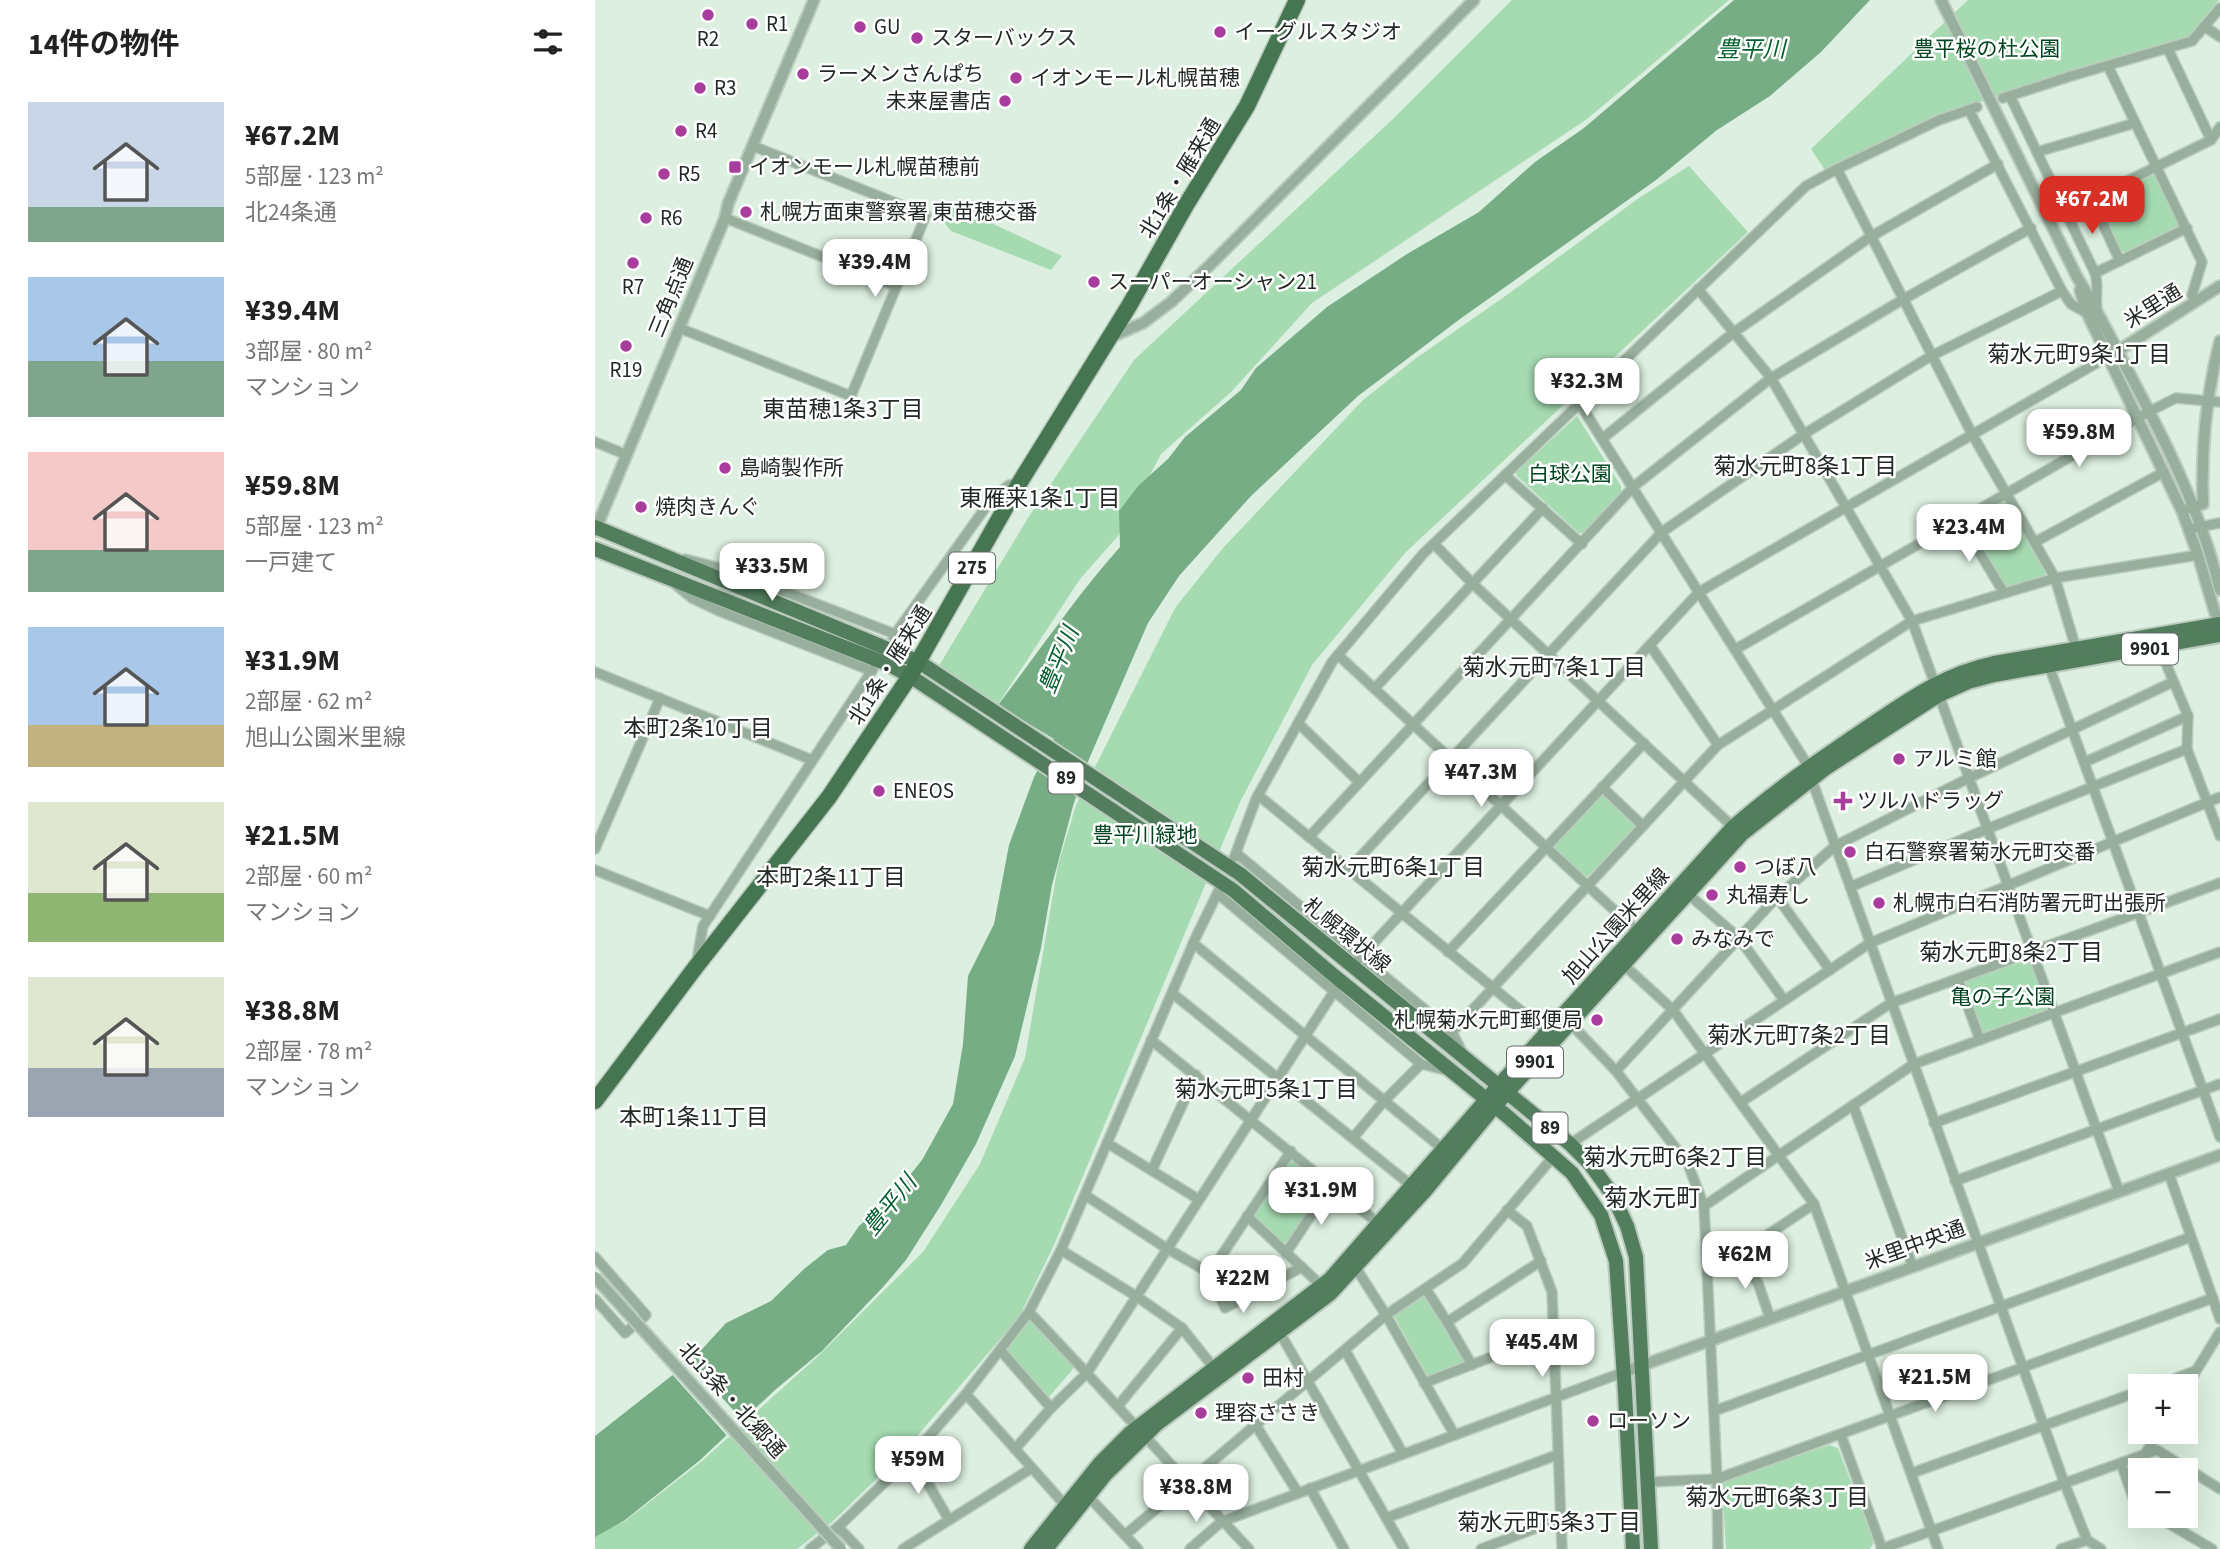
<!DOCTYPE html>
<html lang="ja">
<meta charset="utf-8">
<style>
body{margin:0;font-family:"Source Sans 3","Noto Sans JP",sans-serif;background:#f2f2f2;color:#222;height:100vh;display:flex;flex-direction:column;font-size:26px;white-space:nowrap}
*{box-sizing:border-box;margin:0}
p{font-size:23px;color:#767676}
.icon{flex:none;width:38px;height:38px;fill:none;stroke:currentColor;stroke-width:2;stroke-linecap:round;stroke-linejoin:round}
.map{position:relative;flex:1;overflow:hidden}
.sheet{display:flex;flex-direction:column;background:#fff;width:595px}
.sheet>*{flex:none}
.controls{position:absolute;left:1533px;top:1374px;display:grid;gap:14px}
.controls a{display:grid;place-items:center;width:70px;height:70px;border-radius:0px;background:#fff;box-shadow:0 7px 28px #0002;font-size:35px}
.price{position:absolute;translate:-50% -60px;padding:0 16px;border-radius:14px;background:#fff;color:#222;font-size:23px;line-height:46px;filter:drop-shadow(0 2px 4px #0008)}
.price::after{content:'';position:absolute;left:50%;top:42px;width:21px;height:16px;margin-left:-10px;background:inherit;clip-path:polygon(0 0,100% 0,50% 100%)}
.price.on{background:#d93025;color:#fff}
ul{padding:0;list-style:none}
li{display:flex;align-items:center;gap:21px;height:175px;padding:0 28px}
li span{display:grid;place-items:center;flex:none;width:196px;height:140px;border-radius:0px;color:#555}
li>.icon{margin-inline-start:auto}
span .icon{width:84px;height:84px;fill:#fffc;stroke-width:1}
li b{font-size:30px}
h2{display:flex;justify-content:space-between;align-items:center;height:84px;padding:0 28px;font-size:30px}
main{display:flex;flex:1;min-height:0}
.map>svg:first-child{display:block}
.green{fill:#a6dbb2}
.water{fill:#77ad85}
.pier{fill:#dcefe0}
.lines{fill:none;stroke-linecap:round;stroke-linejoin:round}
.minor-casing{stroke:#bbcbbe;stroke-width:12}
.tertiary-casing{stroke:#bbcbbe;stroke-width:14}
.primary-casing{stroke:#bbcbbe;stroke-width:18}
.trunk-casing{stroke:#bbcbbe;stroke-width:19}
.minor{stroke:#98af9d;stroke-width:9}
.tertiary{stroke:#98af9d;stroke-width:10}
.primary{stroke:#537e5e;stroke-width:14}
.trunk{stroke:#467552;stroke-width:16}
.tertiary-bridge-casing{stroke:#bbcbbe;stroke-width:14;stroke-linecap:butt}
.tertiary-bridge{stroke:#98af9d;stroke-width:10}
.poi-dot{fill:#a83d9e;stroke:#fff;stroke-width:2.5}
.labels{text-anchor:middle;dominant-baseline:central;stroke-width:5;stroke-linejoin:round;paint-order:stroke}
.shield{fill:#fff;stroke:#646966;stroke-width:2}
.shield-label{font-size:19px;font-weight:bold;fill:#222924}
.poi-label{font-size:21px;fill:#222924;stroke:#fff;text-anchor:start}
.park-label{font-size:21px;fill:#01441f;stroke:#fff}
.street-label{font-size:21px;fill:#222924;stroke:#fff}
.water-label{font-size:23px;font-style:italic;fill:#045f2e;stroke:#fff}
.neighbourhood-label{font-size:23px;fill:#222924;stroke:#fff}
.quarter-label{font-size:24px;fill:#222924;stroke:#fff}
</style>
<main>
<section class="sheet">
<h2>14件の物件<svg class="icon" aria-label="filters" viewBox="0 0 24 24"><path d="M4 7h16M4 17h16"/><circle cx="9" cy="7" r="2"/><circle cx="15" cy="17" r="2"/></svg></h2>
<ul>
<li><span style="background:linear-gradient(#c9d6e8 75%,#7fa58c 0)"><svg class="icon" aria-label="home" viewBox="0 0 24 24"><path d="M3 11l9-7 9 7M6 9v11h12V9"/></svg></span><div><b>¥67.2M</b><p>5部屋 · 123 m²</p><p>北24条通</p></div></li>
<li><span style="background:linear-gradient(#a9c7e8 60%,#7fa58c 0)"><svg class="icon" aria-label="home" viewBox="0 0 24 24"><path d="M3 11l9-7 9 7M6 9v11h12V9"/></svg></span><div><b>¥39.4M</b><p>3部屋 · 80 m²</p><p>マンション</p></div></li>
<li><span style="background:linear-gradient(#f6c9c9 70%,#7fa58c 0)"><svg class="icon" aria-label="home" viewBox="0 0 24 24"><path d="M3 11l9-7 9 7M6 9v11h12V9"/></svg></span><div><b>¥59.8M</b><p>5部屋 · 123 m²</p><p>一戸建て</p></div></li>
<li><span style="background:linear-gradient(#a9c7e8 70%,#c2b280 0)"><svg class="icon" aria-label="home" viewBox="0 0 24 24"><path d="M3 11l9-7 9 7M6 9v11h12V9"/></svg></span><div><b>¥31.9M</b><p>2部屋 · 62 m²</p><p>旭山公園米里線</p></div></li>
<li><span style="background:linear-gradient(#dfe7d0 65%,#8fb573 0)"><svg class="icon" aria-label="home" viewBox="0 0 24 24"><path d="M3 11l9-7 9 7M6 9v11h12V9"/></svg></span><div><b>¥21.5M</b><p>2部屋 · 60 m²</p><p>マンション</p></div></li>
<li><span style="background:linear-gradient(#dfe7d0 65%,#9aa5b1 0)"><svg class="icon" aria-label="home" viewBox="0 0 24 24"><path d="M3 11l9-7 9 7M6 9v11h12V9"/></svg></span><div><b>¥38.8M</b><p>2部屋 · 78 m²</p><p>マンション</p></div></li>
</ul>
</section>
<div class="map">
<svg width="1625" height="1549" viewBox="0 0 1625 1549">
<rect width="100%" height="100%" fill="#dcefe0"/>
<g class="green">
<path d="M917 0H1134L992 119 717 303 636 392 566 454 523 536 485 579 402 706 342 669 433 518 539 360 799 118Z"/>
<path d="M1373 0H1624L1593 37 1340 116 1230 170 1216 149Z"/>
<path d="M1094 166 1153 232 810 553 717 665 645 802 459 1245 424 1317 304 1457 237 1522 202 1549H0V1533L30 1521 107 1461 222 1357 328 1252 385 1164 430 1058 463 865 481 805 580 608 628 548 768 400 820 359 916 292 1044 198Z"/>
<path d="M1557 175 1561 176 1584 224 1583 227 1530 252 1526 251 1503 205 1504 201Z"/>
<path d="M345 199 467 256 456 270 356 231 339 210Z"/>
<path d="M982 416 1026 486V492L988 533H984L922 476 921 472Z"/>
<path d="M1407 502 1411 503 1451 571 1449 576 1413 587 1409 586 1372 524V521Z"/>
<path d="M1006 795H1008L1039 824 1040 828 993 876 988 877 959 849V846Z"/>
<path d="M1432 960 1436 962 1452 1007 1451 1010 1390 1033 1387 1032 1370 984 1371 981Z"/>
<path d="M698 1159 727 1185 728 1189 692 1242 688 1243 660 1219 659 1214 694 1160Z"/>
<path d="M830 1296 871 1360 869 1363 835 1375H832L799 1316Z"/>
<path d="M432 1321H435L478 1365V1369L454 1397 409 1349Z"/>
<path d="M1234 1445 1243 1448 1279 1542 1275 1549H1131L1127 1482Z"/>
</g>
<path class="water" d="M1139 0H1275L1226 52 1175 96 1122 130 1061 180 865 319 763 396 656 496 584 576 553 623 494 759 478 806 457 885 446 948 420 1056 381 1144 346 1205 311 1260 289 1286 227 1351 180 1390 104 1461 30 1520 0 1537V1436L98 1359 131 1323 176 1301 209 1269 233 1250 251 1245 264 1226 295 1200 327 1160 358 1104 368 1044 373 976 399 924 414 845 439 777 459 739 403 705C444 652 481 596 525 547L524 511 544 485 573 459 590 437 646 390 661 368 732 307 812 254 884 212 940 162 989 128Z"/>
<path class="pier" d="M92 1359 150 1423 134 1438 75 1372Z"/>
<g class="lines">
<g class="minor-casing">
<g id="minor">
<path d="M1609 26 1625 37"/>
<path d="M1573 49 1616 140"/>
<path d="M1513 66 1607 262 1597 295 1600 302"/>
<path d="M1415 96 1500 273C1504 286 1500 296 1502 308"/>
<path d="M1408 98 1476 76 1597 41 1625 8"/>
<path d="M1374 110 1467 291 1476 304 1492 313"/>
<path d="M1442 152 1540 123"/>
<path d="M1242 169 1377 434 1460 578 1482 652"/>
<path d="M1496 198 1525 261"/>
<path d="M1469 212 1616 140 1625 127"/>
<path d="M130 218 301 286"/>
<path d="M1500 273 1592 228"/>
<path d="M1103 289 1176 378 1317 621 1524 1191"/>
<path d="M84 328 256 396 331 215 158 146"/>
<path d="M985 404 1210 761 1469 1482 1492 1540 1506 1549"/>
<path d="M1007 439 1138 333 1275 237 1403 164"/>
<path d="M0 442 32 455"/>
<path d="M911 476 987 544"/>
<path d="M1365 520 1409 593"/>
<path d="M1599 528 1625 523"/>
<path d="M1440 542 1569 472"/>
<path d="M839 544 878 584 1138 827"/>
<path d="M90 559 133 570 300 634"/>
<path d="M81 585 97 598 124 611 277 671"/>
<path d="M298 637 398 497 414 485 425 482"/>
<path d="M1055 645 1123 745"/>
<path d="M1564 647 1593 716 1592 749 1625 836"/>
<path d="M1141 649 1555 411 1581 398 1625 402"/>
<path d="M743 655 1045 934"/>
<path d="M1454 666 1625 1137"/>
<path d="M0 672 217 760"/>
<path d="M780 688 948 508"/>
<path d="M703 723 764 782"/>
<path d="M1490 762 1593 716"/>
<path d="M1007 787 1048 826"/>
<path d="M663 795 953 1033"/>
<path d="M714 837 1038 487 1176 378 1307 300 1436 228"/>
<path d="M0 849 65 698"/>
<path d="M641 853 857 1032 867 1052"/>
<path d="M639 858 661 799 737 662 828 554 1211 186 1242 169 1344 120 1382 107"/>
<path d="M0 870 115 916"/>
<path d="M753 870 1067 532 1209 434 1336 356 1467 291"/>
<path d="M1255 887 1392 829 1592 749"/>
<path d="M623 894 826 1064 854 1071"/>
<path d="M1093 894 1144 938 1189 1000"/>
<path d="M1182 897 1235 970"/>
<path d="M598 943 849 1150"/>
<path d="M853 952 1049 743"/>
<path d="M102 960 108 926 278 669"/>
<path d="M763 960 1104 592 1512 357"/>
<path d="M1029 965 1078 1010 1219 1204 1343 1549"/>
<path d="M1363 979 1385 1040"/>
<path d="M577 993 817 1186"/>
<path d="M976 1024 1021 1071 1093 1164 1109 1206 1122 1479 1123 1549"/>
<path d="M857 1032 1123 745 1317 621 1460 578 1603 555"/>
<path d="M556 1040 784 1224"/>
<path d="M1021 1071 1182 897 1240 846 1374 778 1578 682"/>
<path d="M1146 1102 1296 1003 1625 883"/>
<path d="M1258 1105 1318 1267"/>
<path d="M1339 1123 1625 1019"/>
<path d="M758 1138 789 1101 826 1064"/>
<path d="M512 1143 603 1199"/>
<path d="M975 1144 1275 943 1625 797"/>
<path d="M557 1170 601 1075"/>
<path d="M1574 1174 1625 1319"/>
<path d="M1360 1181 1625 1084"/>
<path d="M490 1195 571 1248 615 1273 696 1151"/>
<path d="M1109 1206 1319 1064 1625 952"/>
<path d="M912 1210 932 1226 957 1292 967 1549"/>
<path d="M652 1216 730 1289"/>
<path d="M466 1250 541 1296 587 1328 619 1368"/>
<path d="M691 1253 736 1185"/>
<path d="M1143 1255 1163 1283 1175 1318"/>
<path d="M0 1257 51 1315 30 1333 0 1299"/>
<path d="M759 1265 791 1315 859 1434"/>
<path d="M615 1273 630 1308 707 1267"/>
<path d="M1112 1275 1219 1204"/>
<path d="M831 1289 852 1322"/>
<path d="M434 1312C509 1390 580 1470 654 1549"/>
<path d="M685 1333 809 1549"/>
<path d="M750 1350 808 1454"/>
<path d="M406 1351 456 1408"/>
<path d="M877 1365 852 1322 946 1261"/>
<path d="M829 1383 959 1333"/>
<path d="M1560 1386 1600 1371"/>
<path d="M1591 1387 1625 1332"/>
<path d="M371 1394 470 1505"/>
<path d="M523 1406 587 1328"/>
<path d="M1119 1411 1596 1237"/>
<path d="M660 1424 703 1493"/>
<path d="M1246 1435 1287 1548"/>
<path d="M420 1449 456 1408 492 1373 742 987"/>
<path d="M1550 1454 1564 1432"/>
<path d="M317 1456 354 1520"/>
<path d="M1526 1463 1540 1503 1545 1506"/>
<path d="M1317 1473 1545 1391"/>
<path d="M1053 1482 1122 1479 1618 1298"/>
<path d="M715 1488 749 1549"/>
<path d="M492 1495 543 1549"/>
<path d="M1561 1516 1617 1549"/>
<path d="M791 1518 962 1455"/>
<path d="M243 1527 264 1549"/>
<path d="M530 1535 791 1315 868 1263 958 1157"/>
<path d="M215 1549 243 1527 317 1456 371 1394 434 1312 466 1250 601 937 624 890"/>
<path d="M308 1549 437 1468"/>
<path d="M595 1549 626 1522 1029 1372"/>
<path d="M886 1549 965 1519"/>
<path d="M1286 1549 1562 1450 1625 1489"/>
<path d="M1466 1549 1492 1540"/>
</g>
</g>
<g class="tertiary-casing">
<g id="tertiary">
<path d="M1346 0 1482 277C1500 306 1515 336 1531 367 1569 438 1606 511 1625 590"/>
<path d="M1485 290 1492 313 1587 511 1603 555 1620 613 1625 620"/>
<path d="M516 337 548 323 576 302 613 267 879 0"/>
<path d="M1518 354 1625 286"/>
<path d="M1594 508 1608 504C1606 448 1611 395 1625 341"/>
<path d="M0 531 130 218 133 204 219 0"/>
<path d="M1029 1372 1625 1155"/>
</g>
</g>
<g class="primary-casing">
<g id="primary">
<path d="M0 527 324 662 645 874 975 1144 995 1164 1017 1194 1032 1226 1041 1257 1056 1549"/>
<path d="M0 549 295 665 315 676 638 890 737 974 912 1116 977 1173 1006 1215 1021 1261 1030 1392 1038 1549"/>
<path d="M436 1549 504 1464 535 1433 735 1279 903 1086 1138 827C1180 790 1225 759 1271 728 1313 700 1348 674 1399 663L1625 624"/>
<path d="M451 1549 511 1474 562 1424 735 1294 830 1191 900 1106 1147 834 1231 768 1344 695 1373 682 1399 675 1625 635"/>
</g>
</g>
<g class="trunk-casing">
<path id="trunk" d="M0 1101 100 968 234 797 315 676 425 482 534 306 591 205 652 106 702 0"/>
</g>
<use href="#minor" class="minor"/>
<use href="#tertiary" class="tertiary"/>
<use href="#primary" class="primary"/>
<use href="#trunk" class="trunk"/>
<g class="tertiary-bridge-casing">
<path id="tertiary-bridge" d="M0 1277 246 1549"/>
</g>
<use href="#tertiary-bridge" class="tertiary-bridge"/>
</g>
<g class="poi-dot">
<circle cx="113" cy="15" r="7"/>
<circle cx="157" cy="24" r="7"/>
<circle cx="265" cy="27" r="7"/>
<circle cx="625" cy="32" r="7"/>
<circle cx="322" cy="38" r="7"/>
<circle cx="208" cy="74" r="7"/>
<circle cx="421" cy="78" r="7"/>
<circle cx="105" cy="88" r="7"/>
<circle cx="410" cy="101" r="7"/>
<circle cx="86" cy="131" r="7"/>
<rect x="133" y="160" width="14" height="14" rx="3.5"/>
<circle cx="69" cy="174" r="7"/>
<circle cx="151" cy="212" r="7"/>
<circle cx="51" cy="218" r="7"/>
<circle cx="38" cy="263" r="7"/>
<circle cx="499" cy="282" r="7"/>
<circle cx="31" cy="346" r="7"/>
<circle cx="130" cy="468" r="7"/>
<circle cx="46" cy="507" r="7"/>
<circle cx="1304" cy="759" r="7"/>
<circle cx="284" cy="791" r="7"/>
<path d="M1244.5 790.5h7v7h7v7h-7v7h-7v-7h-7v-7h7z"/>
<circle cx="1255" cy="852" r="7"/>
<circle cx="1145" cy="867" r="7"/>
<circle cx="1117" cy="895" r="7"/>
<circle cx="1284" cy="903" r="7"/>
<circle cx="1082" cy="939" r="7"/>
<circle cx="1002" cy="1020" r="7"/>
<circle cx="653" cy="1378" r="7"/>
<circle cx="606" cy="1413" r="7"/>
<circle cx="998" cy="1421" r="7"/>
</g>
<g class="labels">
<g class="shield">
<rect x="354" y="552.5" width="46" height="31" rx="5"/>
<rect x="1527" y="633.5" width="56" height="31" rx="5"/>
<rect x="453.5" y="762.5" width="35" height="31" rx="5"/>
<rect x="912" y="1046.5" width="56" height="31" rx="5"/>
<rect x="937.5" y="1112.5" width="35" height="31" rx="5"/>
</g>
<g class="shield-label">
<text x="377" y="568">275</text>
<text x="1555" y="649">9901</text>
<text x="471" y="778">89</text>
<text x="940" y="1062">9901</text>
<text x="955" y="1128">89</text>
</g>
<g class="poi-label">
<text x="171" y="24">R1</text>
<text x="279" y="27">GU</text>
<text x="639" y="32">イーグルスタジオ</text>
<text x="336" y="38">スターバックス</text>
<text x="113" y="39" text-anchor="middle">R2</text>
<text x="222" y="74">ラーメンさんぱち</text>
<text x="435" y="78">イオンモール札幌苗穂</text>
<text x="119" y="88">R3</text>
<text x="396" y="101" text-anchor="end">未来屋書店</text>
<text x="100" y="131">R4</text>
<text x="154" y="167">イオンモール札幌苗穂前</text>
<text x="83" y="174">R5</text>
<text x="165" y="212">札幌方面東警察署 東苗穂交番</text>
<text x="65" y="218">R6</text>
<text x="513" y="282">スーパーオーシャン21</text>
<text x="38" y="287" text-anchor="middle">R7</text>
<text x="31" y="370" text-anchor="middle">R19</text>
<text x="144" y="468">島崎製作所</text>
<text x="60" y="507">焼肉きんぐ</text>
<text x="1318" y="759">アルミ館</text>
<text x="298" y="791">ENEOS</text>
<text x="1262" y="801">ツルハドラッグ</text>
<text x="1269" y="852">白石警察署菊水元町交番</text>
<text x="1159" y="867">つぼ八</text>
<text x="1131" y="895">丸福寿し</text>
<text x="1298" y="903">札幌市白石消防署元町出張所</text>
<text x="1096" y="939">みなみで</text>
<text x="988" y="1020" text-anchor="end">札幌菊水元町郵便局</text>
<text x="667" y="1378">田村</text>
<text x="620" y="1413">理容ささき</text>
<text x="1012" y="1421">ローソン</text>
</g>
<g class="park-label">
<text x="1392" y="49">豊平桜の杜公園</text>
<text x="975" y="474">白球公園</text>
<text x="550" y="835">豊平川緑地</text>
<text x="1408" y="997">亀の子公園</text>
</g>
<g class="street-label">
<text transform="translate(585 178) rotate(-59)">北1条・雁来通</text>
<text transform="translate(76 297) rotate(-68)">三角点通</text>
<text transform="translate(1558 306) rotate(-32)">米里通</text>
<text transform="translate(295 665) rotate(-58)">北1条・雁来通</text>
<text transform="translate(1021 926) rotate(-48)">旭山公園米里線</text>
<text transform="translate(752 935) rotate(39)">札幌環状線</text>
<text transform="translate(1320 1245) rotate(-20)">米里中央通</text>
<text transform="translate(137 1400) rotate(48)">北13条・北郷通</text>
</g>
<g class="water-label">
<text x="1156" y="49">豊平川</text>
<text transform="translate(464 660) rotate(-68)">豊平川</text>
<text transform="translate(295 1205) rotate(-51)">豊平川</text>
</g>
<g class="neighbourhood-label">
<text x="1484" y="354">菊水元町9条1丁目</text>
<text x="248" y="409">東苗穂1条3丁目</text>
<text x="1210" y="466">菊水元町8条1丁目</text>
<text x="445" y="498">東雁来1条1丁目</text>
<text x="959" y="667">菊水元町7条1丁目</text>
<text x="103" y="728">本町2条10丁目</text>
<text x="798" y="867">菊水元町6条1丁目</text>
<text x="236" y="877">本町2条11丁目</text>
<text x="1416" y="952">菊水元町8条2丁目</text>
<text x="1204" y="1035">菊水元町7条2丁目</text>
<text x="671" y="1089">菊水元町5条1丁目</text>
<text x="99" y="1117">本町1条11丁目</text>
<text x="1080" y="1157">菊水元町6条2丁目</text>
<text x="1182" y="1497">菊水元町6条3丁目</text>
<text x="954" y="1522">菊水元町5条3丁目</text>
</g>
<g class="quarter-label">
<text x="1057" y="1198">菊水元町</text>
</g>
</g>
</svg>
<div class="controls">
<a>+</a>
<a>−</a>
</div>
<b class="price on" style="left:1497px;top:236px">¥67.2M</b>
<b class="price" style="left:280px;top:299px">¥39.4M</b>
<b class="price" style="left:992px;top:418px">¥32.3M</b>
<b class="price" style="left:1484px;top:469px">¥59.8M</b>
<b class="price" style="left:1374px;top:564px">¥23.4M</b>
<b class="price" style="left:177px;top:603px">¥33.5M</b>
<b class="price" style="left:886px;top:809px">¥47.3M</b>
<b class="price" style="left:726px;top:1227px">¥31.9M</b>
<b class="price" style="left:1150px;top:1291px">¥62M</b>
<b class="price" style="left:648px;top:1315px">¥22M</b>
<b class="price" style="left:947px;top:1379px">¥45.4M</b>
<b class="price" style="left:1340px;top:1414px">¥21.5M</b>
<b class="price" style="left:323px;top:1496px">¥59M</b>
<b class="price" style="left:601px;top:1524px">¥38.8M</b>
</div>
</main>
